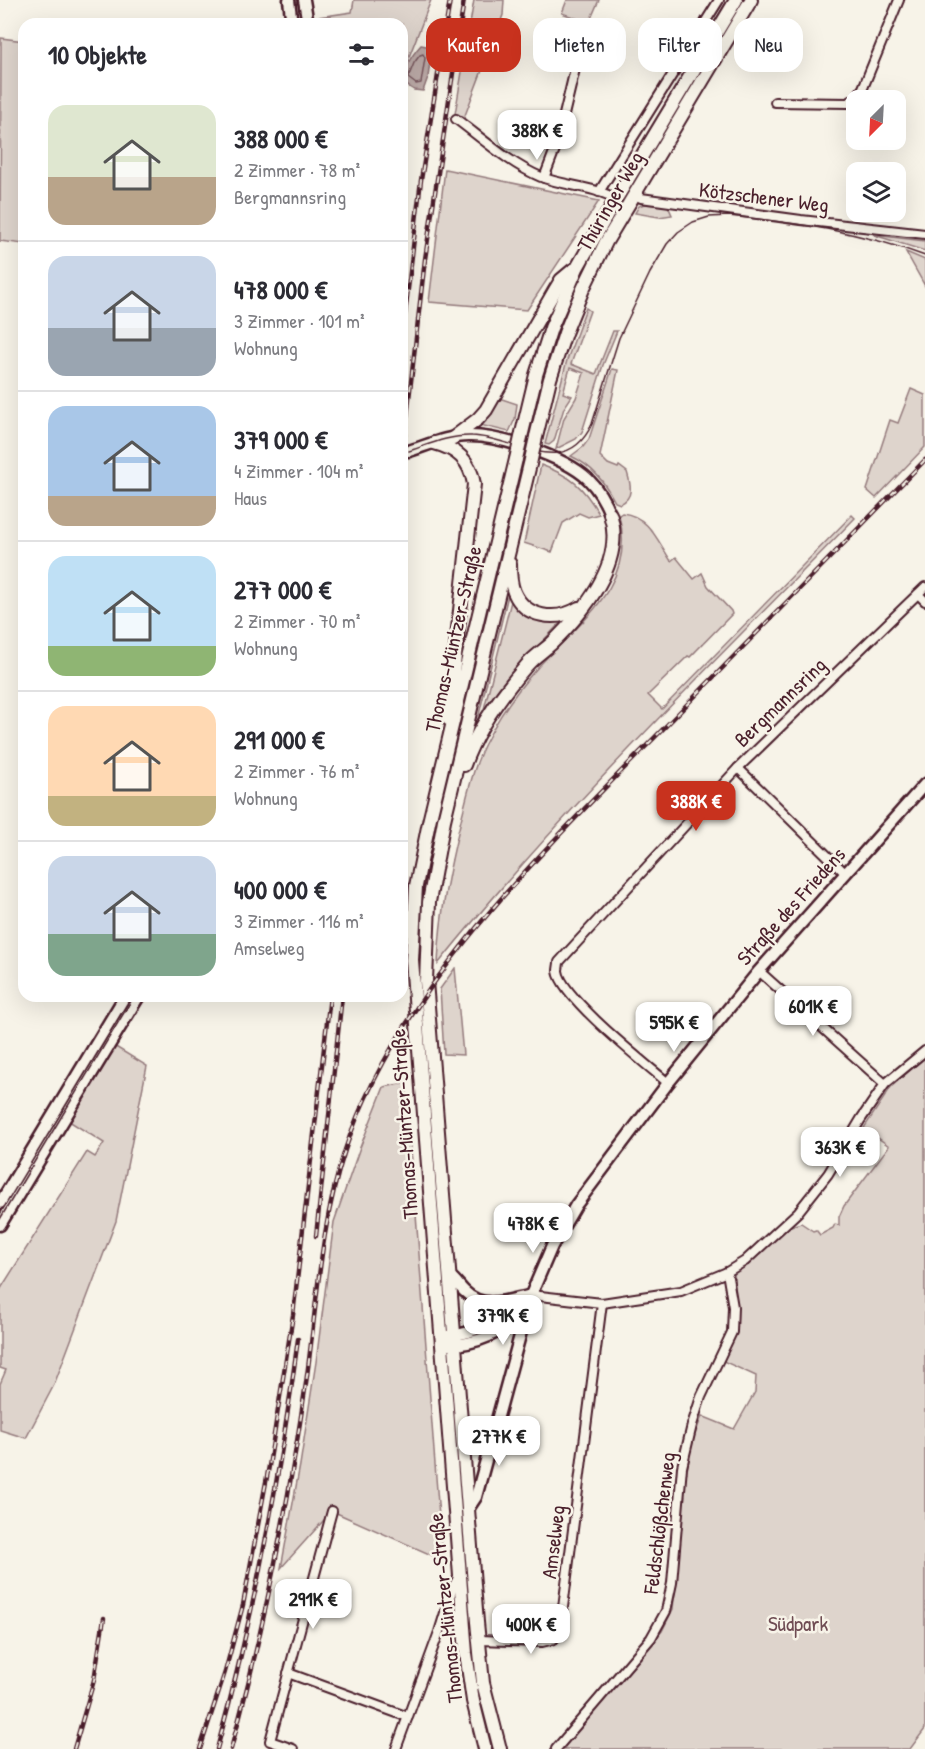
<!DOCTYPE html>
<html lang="de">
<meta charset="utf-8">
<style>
body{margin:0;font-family:"Patrick Hand",sans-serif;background:#f7f7f7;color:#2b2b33;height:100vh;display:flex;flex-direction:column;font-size:22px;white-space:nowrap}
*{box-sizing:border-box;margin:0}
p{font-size:20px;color:#7c7c81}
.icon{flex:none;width:33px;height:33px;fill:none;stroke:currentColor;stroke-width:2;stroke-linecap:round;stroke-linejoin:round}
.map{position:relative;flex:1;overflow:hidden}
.drawer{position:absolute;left:18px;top:18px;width:390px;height:984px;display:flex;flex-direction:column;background:#fff;border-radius:18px;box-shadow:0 6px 24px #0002}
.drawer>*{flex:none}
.guide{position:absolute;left:426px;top:18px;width:408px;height:54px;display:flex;gap:12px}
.needle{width:39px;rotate:204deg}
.fabs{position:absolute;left:846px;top:90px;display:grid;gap:12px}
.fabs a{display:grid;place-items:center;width:60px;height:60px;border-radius:12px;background:#fff;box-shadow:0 6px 24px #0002;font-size:30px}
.price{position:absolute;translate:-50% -51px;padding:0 14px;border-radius:12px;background:#fff;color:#222;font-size:20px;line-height:39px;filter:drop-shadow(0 2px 3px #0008)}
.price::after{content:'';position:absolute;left:50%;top:36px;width:18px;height:14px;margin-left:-9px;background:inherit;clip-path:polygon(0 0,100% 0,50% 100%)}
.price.selected{background:#c8321e;color:#fff}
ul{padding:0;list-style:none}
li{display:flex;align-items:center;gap:18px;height:150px;padding:0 30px}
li+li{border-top:2px solid #e1e1e2}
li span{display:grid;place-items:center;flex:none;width:168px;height:120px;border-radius:18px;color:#555}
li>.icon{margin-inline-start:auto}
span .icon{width:72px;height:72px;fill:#fffc;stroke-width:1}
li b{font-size:26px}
h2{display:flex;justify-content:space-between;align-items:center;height:72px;padding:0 30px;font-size:26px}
.tag{padding:0 21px;border-radius:18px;background:#fff;box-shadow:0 6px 24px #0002;font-size:21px;line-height:54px}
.tag.selected{background:#c8321e;color:#fff}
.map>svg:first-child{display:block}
.green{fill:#ded4cc;stroke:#947a7c;stroke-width:1.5}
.water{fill:#bcaaa7;stroke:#8e7275;stroke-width:1.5}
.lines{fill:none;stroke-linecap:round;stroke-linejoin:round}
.shore{stroke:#78575d;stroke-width:1.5}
.street-casing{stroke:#4a1f2b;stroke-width:12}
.secondary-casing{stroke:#4a1f2b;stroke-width:15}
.primary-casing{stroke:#4a1f2b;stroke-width:16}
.street{stroke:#f7f3e8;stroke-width:8}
.secondary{stroke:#f7f3e8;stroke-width:10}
.primary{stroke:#f7f3e8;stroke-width:12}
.tram{stroke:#4a1f2b;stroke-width:1.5}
.rail-casing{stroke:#4a1f2b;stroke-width:4.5}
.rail{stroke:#f7f3e8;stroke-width:2;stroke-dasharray:7;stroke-linecap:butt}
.primary-bridge-casing{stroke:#4a1f2b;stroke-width:16;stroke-linecap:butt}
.primary-bridge{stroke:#f7f3e8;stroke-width:12}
.labels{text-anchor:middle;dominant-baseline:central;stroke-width:5;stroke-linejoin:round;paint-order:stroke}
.street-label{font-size:21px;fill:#4a1f2b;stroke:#f7f3e8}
.park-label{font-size:21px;fill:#6f4c53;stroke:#f7f3e8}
</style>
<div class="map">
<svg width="925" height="1749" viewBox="0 0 925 1749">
<rect width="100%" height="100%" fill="#f7f3e8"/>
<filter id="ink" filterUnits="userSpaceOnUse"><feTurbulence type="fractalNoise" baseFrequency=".0167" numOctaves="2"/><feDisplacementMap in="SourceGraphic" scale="12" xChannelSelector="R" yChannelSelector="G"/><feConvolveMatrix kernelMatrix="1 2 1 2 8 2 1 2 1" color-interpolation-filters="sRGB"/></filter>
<g filter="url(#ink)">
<g class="green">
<path d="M354 0H431L402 75V24H312V18L352 12Z"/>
<path d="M474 0H504L503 15 464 118 455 114Z"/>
<path d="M567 0H599L589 23 562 13Z"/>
<path d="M1 38 24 41V244L0 241Z"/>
<path d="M445 169 599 201 527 310 429 302Z"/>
<path d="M644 204 668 206 672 215 659 217 635 213 639 206Z"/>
<path d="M874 235 925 241V251Z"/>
<path d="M906 252 925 260V286Z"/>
<path d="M586 308 590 311 571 364 596 374 613 331H617L603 365 582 432 576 439 556 449 564 418 576 398 584 373 570 368 563 393 572 396 564 408 554 441 549 445 545 444 567 360Z"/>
<path d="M612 369 618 370 600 456 608 464 618 468 619 466 627 472C631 485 634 498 620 504L615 502C604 481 592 466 571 456L583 447 589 439Z"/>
<path d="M911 389 925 395V447L876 498 867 490 890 420 898 423Z"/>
<path d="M499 398 517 404 515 419 509 432 480 425Z"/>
<path d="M541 465C571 476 583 486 599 514L588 517 579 513 563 523 552 552 524 543Z"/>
<path d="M622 513C649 516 657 540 671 561L676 557 694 579 702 573 708 586 731 611 732 614 690 657 688 656 648 695 662 709 852 515 855 518C713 664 566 805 438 964 440 912 449 870 461 820 468 793 474 763 488 738 501 713 519 688 538 667 580 622 637 585 619 515Z"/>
<path d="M496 560 501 561 472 684H467Z"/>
<path d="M505 583 509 591 477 723 470 737 469 736Z"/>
<path d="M512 597 562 621 517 668 483 713Z"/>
<path d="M455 968 463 1055 444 1054 440 989Z"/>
<path d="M114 1046 147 1066 116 1221 54 1385 26 1438 0 1430V1384L6 1370 0 1368V1290L87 1152 95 1157 104 1143 69 1121Z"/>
<path d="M925 1057V1729L910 1749H560L662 1631 673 1609 685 1482 692 1442 702 1416 734 1429 755 1392 756 1376 723 1361 735 1335 737 1322 734 1272 752 1260 787 1227 801 1223 813 1231 816 1230 820 1235 833 1228 835 1224 839 1225V1217L844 1206 889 1146 864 1128 891 1087Z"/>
<path d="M406 1083 441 1543 435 1552 436 1557 332 1511 281 1568 300 1465 316 1362 334 1222 359 1150 384 1087Z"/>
</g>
<path class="water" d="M421 45 432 47 428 77 423 91 414 90 403 83C405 67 410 57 421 45Z"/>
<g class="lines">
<path class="shore" d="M420 55 423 54 425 58 421 83 416 84 408 78 414 63Z"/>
<g class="street-casing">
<g id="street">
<path d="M775 102 848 103 856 98 863 88 899 0"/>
<path d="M456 119C483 139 510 164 541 177 565 186 593 186 616 199"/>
<path d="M544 178 557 144 581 44"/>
<path d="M599 192 719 0"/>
<path d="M636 195 641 198 801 220 925 234"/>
<path d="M918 594 925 601"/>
<path d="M738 768 846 874"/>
<path d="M759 971 885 1084"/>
<path d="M668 1083C646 1064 561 997 558 971 558 968 559 965 559 962L738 768 925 587"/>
<path d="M531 1295 602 1303 681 1291 727 1272 745 1261 798 1212 828 1174 861 1119 885 1084 925 1051"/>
<path d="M479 1640 542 1642 554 1639 561 1623 602 1303"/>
<path d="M288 1673 408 1717"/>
<path d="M293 1749 270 1741 332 1511"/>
<path d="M396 1749 439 1632 453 1587 459 1576"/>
<path d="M556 1749 651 1638 666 1611 672 1583 682 1467 692 1425 701 1397 732 1332 733 1307 727 1272"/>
</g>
</g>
<g class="secondary-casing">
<g id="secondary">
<path d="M289 0 292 24"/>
<path d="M304 0 308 24"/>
<path d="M409 451C428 445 448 436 468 436 499 435 565 457 588 479 598 489 605 501 610 514"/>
<path d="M0 1203 125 996"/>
<path d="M0 1225 139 996"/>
<path d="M451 1277C456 1281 459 1286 464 1291 483 1310 505 1301 528 1296"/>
<path d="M447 1336C480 1334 505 1315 530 1295"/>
<path d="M447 1345C478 1345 501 1332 525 1313"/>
<path d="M468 1509 476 1497 531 1295 552 1246 576 1205 668 1083 759 971 925 784"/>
</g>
</g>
<g class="primary-casing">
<g id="primary">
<path d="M522 433 536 375 551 328 577 268 616 199 736 0"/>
<path d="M536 437 550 379 565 333 583 289 606 242 751 0"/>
<path d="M453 438 478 419 486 410 555 290 561 280 573 270"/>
<path d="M434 443C457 449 470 460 474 484L448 719"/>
<path d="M510 564C510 573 510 583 514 592 525 618 556 622 579 608"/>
<path d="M464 765C477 728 501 695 527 665 534 657 543 651 551 644 583 613 626 562 610 514"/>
<path d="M485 1749 473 1701 466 1653 412 960 416 886 429 822 516 459"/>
<path d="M500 1749 483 1683 477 1622 426 981 429 902 444 820 530 464"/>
</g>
</g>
<use href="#street" class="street"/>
<use href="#secondary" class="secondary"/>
<use href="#primary" class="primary"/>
<g class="tram">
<path d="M298 0 301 24"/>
<path d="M409 451C430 444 451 435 472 436 515 437 566 481 592 424L619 338 650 273 667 244 678 232 693 222 709 217 728 216C795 222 862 232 925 256"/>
<path d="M0 1219 134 996"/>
</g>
<g class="rail-casing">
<g id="rail">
<path d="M402 339 421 180 450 0"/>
<path d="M402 460 425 259 464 0"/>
<path d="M316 1236 342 996"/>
<path d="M74 1749 94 1680 104 1618"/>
<path d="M200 1749 225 1672 243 1605 269 1466 293 1315 330 996"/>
<path d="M217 1749C254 1614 280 1477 298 1339"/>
<path d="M231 1749C264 1629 288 1506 306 1383 317 1305 320 1226 345 1150 398 988 547 847 664 728 751 639 838 549 925 460"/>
</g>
</g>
<use href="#rail" class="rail"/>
<g class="primary-bridge-casing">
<g id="primary-bridge">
<path d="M516 459 522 433"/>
<path d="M530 464 536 437"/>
</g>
</g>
<use href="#primary-bridge" class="primary-bridge"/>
</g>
</g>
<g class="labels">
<g class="street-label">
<text transform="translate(764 197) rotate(7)">Kötzschener Weg</text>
<text transform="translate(610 201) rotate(-60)">Thüringer Weg</text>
<text transform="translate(453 639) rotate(-77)">Thomas-Müntzer-Straße</text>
<text transform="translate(780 702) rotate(-44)">Bergmannsring</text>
<text transform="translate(791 906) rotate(-48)">Straße des Friedens</text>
<text transform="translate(404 1124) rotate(-94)">Thomas-Müntzer-Straße</text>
<text transform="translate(659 1523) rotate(-83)">Feldschlößchenweg</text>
<text transform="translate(553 1542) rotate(-83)">Amselweg</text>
<text transform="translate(445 1608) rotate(-96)">Thomas-Müntzer-Straße</text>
</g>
<g class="park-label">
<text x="798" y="1623">Südpark</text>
</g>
</g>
</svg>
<div class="fabs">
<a><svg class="needle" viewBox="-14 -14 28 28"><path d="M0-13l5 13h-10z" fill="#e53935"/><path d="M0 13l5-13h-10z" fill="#7c7c81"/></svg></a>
<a><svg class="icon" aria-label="layers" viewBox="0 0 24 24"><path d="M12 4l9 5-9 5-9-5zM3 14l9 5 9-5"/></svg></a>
</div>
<b class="price" style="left:537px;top:161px">388K €</b>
<b class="price selected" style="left:696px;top:832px">388K €</b>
<b class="price" style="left:813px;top:1037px">601K €</b>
<b class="price" style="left:674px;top:1053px">595K €</b>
<b class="price" style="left:840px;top:1178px">363K €</b>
<b class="price" style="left:533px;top:1254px">478K €</b>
<b class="price" style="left:503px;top:1346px">379K €</b>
<b class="price" style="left:499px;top:1467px">277K €</b>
<b class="price" style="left:313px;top:1630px">291K €</b>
<b class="price" style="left:531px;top:1655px">400K €</b>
<div class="guide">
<a class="tag selected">Kaufen</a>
<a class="tag">Mieten</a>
<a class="tag">Filter</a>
<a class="tag">Neu</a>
</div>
<section class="drawer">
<h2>10 Objekte<svg class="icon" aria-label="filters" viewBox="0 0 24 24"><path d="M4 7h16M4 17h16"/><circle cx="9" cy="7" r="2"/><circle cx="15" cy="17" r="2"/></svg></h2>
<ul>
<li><span style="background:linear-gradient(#dfe7d0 60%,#b9a48a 0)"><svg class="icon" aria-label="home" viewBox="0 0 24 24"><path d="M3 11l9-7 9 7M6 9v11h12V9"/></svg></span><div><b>388 000 €</b><p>2 Zimmer · 78 m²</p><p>Bergmannsring</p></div></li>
<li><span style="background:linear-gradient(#c9d6e8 60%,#9aa5b1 0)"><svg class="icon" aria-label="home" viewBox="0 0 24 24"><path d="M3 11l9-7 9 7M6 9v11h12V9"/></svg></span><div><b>478 000 €</b><p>3 Zimmer · 101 m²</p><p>Wohnung</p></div></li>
<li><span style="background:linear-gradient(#a9c7e8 75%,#b9a48a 0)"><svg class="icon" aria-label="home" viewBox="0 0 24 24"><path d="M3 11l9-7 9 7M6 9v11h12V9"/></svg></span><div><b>379 000 €</b><p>4 Zimmer · 104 m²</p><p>Haus</p></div></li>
<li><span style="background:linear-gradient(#bfe0f5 75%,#8fb573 0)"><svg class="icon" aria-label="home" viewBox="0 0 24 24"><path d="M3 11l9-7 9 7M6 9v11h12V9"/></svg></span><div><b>277 000 €</b><p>2 Zimmer · 70 m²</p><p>Wohnung</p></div></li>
<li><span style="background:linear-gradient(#ffd9b3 75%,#c2b280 0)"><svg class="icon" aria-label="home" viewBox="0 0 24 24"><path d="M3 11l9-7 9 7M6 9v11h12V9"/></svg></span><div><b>291 000 €</b><p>2 Zimmer · 76 m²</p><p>Wohnung</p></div></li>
<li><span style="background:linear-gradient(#c9d6e8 65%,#7fa58c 0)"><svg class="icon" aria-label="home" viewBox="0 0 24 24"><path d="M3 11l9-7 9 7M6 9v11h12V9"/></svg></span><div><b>400 000 €</b><p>3 Zimmer · 116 m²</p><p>Amselweg</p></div></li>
</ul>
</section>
</div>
